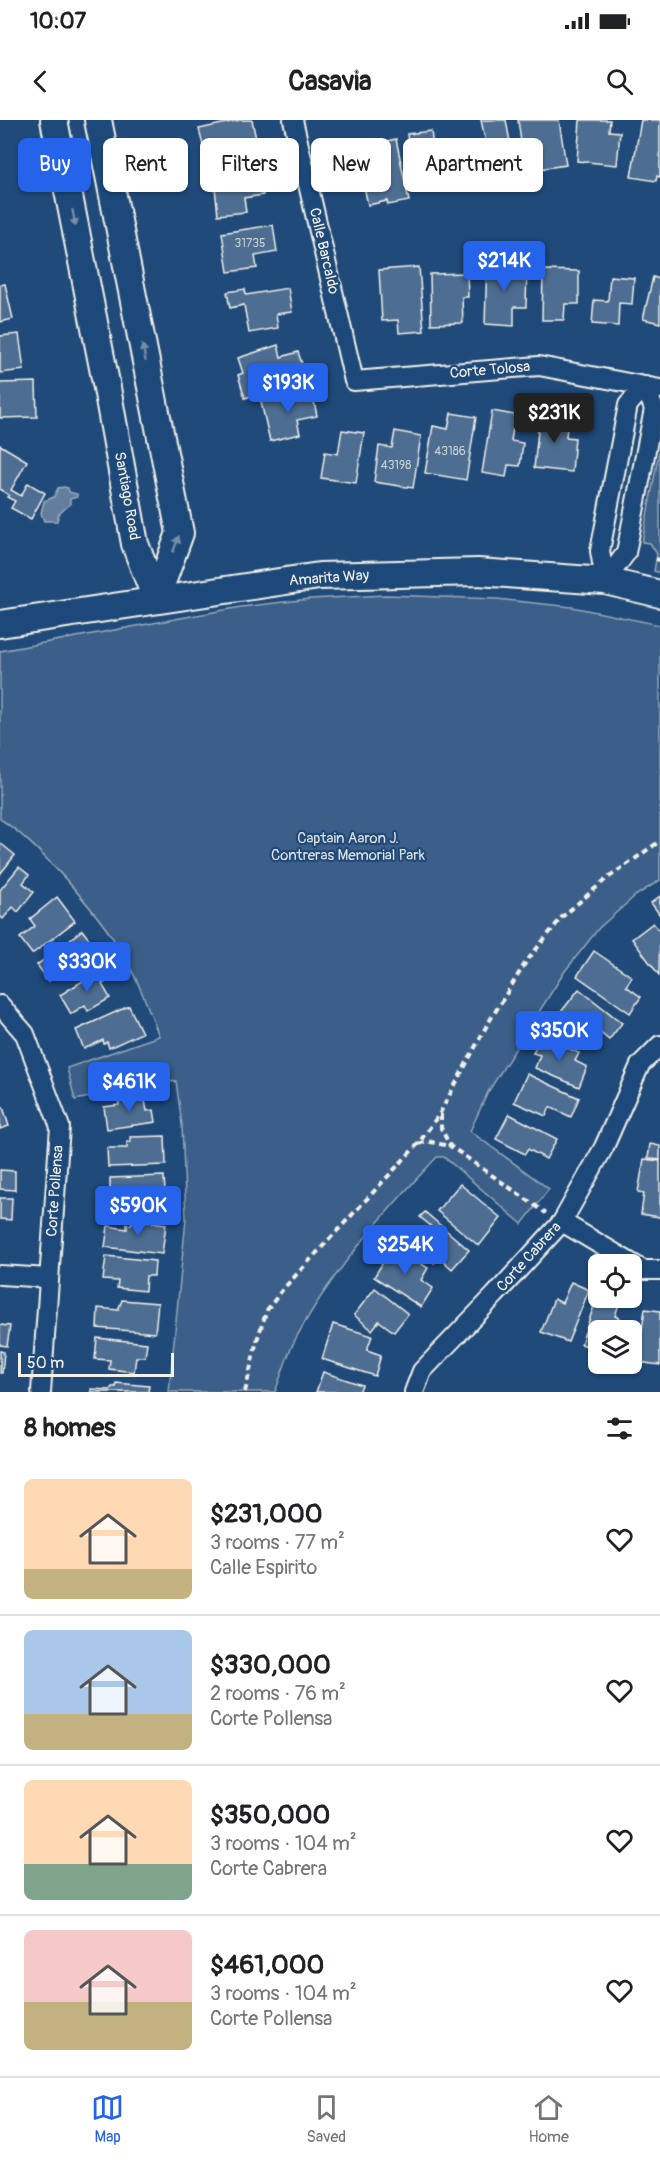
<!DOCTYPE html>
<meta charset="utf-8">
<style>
body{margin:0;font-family:Pangolin,sans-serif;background:#f6f6f6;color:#202124;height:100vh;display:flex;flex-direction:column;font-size:22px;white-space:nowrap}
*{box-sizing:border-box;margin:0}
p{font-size:20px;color:#757577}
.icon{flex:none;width:33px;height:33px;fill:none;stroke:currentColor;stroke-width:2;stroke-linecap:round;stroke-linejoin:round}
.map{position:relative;height:1272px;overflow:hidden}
.sheet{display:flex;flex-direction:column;background:#fff;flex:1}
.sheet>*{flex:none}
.guide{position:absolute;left:18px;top:18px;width:624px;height:54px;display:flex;gap:12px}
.buttons{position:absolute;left:588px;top:1134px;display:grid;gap:12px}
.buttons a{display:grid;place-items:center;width:54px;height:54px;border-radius:9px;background:#fff;box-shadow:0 2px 4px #0004;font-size:30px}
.scale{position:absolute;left:18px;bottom:15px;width:156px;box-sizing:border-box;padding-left:6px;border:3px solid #f4f1e8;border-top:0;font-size:16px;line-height:21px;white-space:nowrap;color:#f4f1e8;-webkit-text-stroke:4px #1f4a7a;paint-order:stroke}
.price{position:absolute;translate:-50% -51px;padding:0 14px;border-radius:6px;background:#2563eb;color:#fff;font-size:20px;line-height:39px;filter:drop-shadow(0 2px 3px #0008)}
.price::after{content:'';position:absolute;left:50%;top:36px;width:18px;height:14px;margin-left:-9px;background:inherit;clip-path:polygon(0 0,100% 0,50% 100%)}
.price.current{background:#222;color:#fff}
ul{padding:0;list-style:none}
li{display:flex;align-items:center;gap:18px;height:150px;padding:0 24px}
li+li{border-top:2px solid #e0e0e0}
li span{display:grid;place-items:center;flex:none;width:168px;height:120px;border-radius:9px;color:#555}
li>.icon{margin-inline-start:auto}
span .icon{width:72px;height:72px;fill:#fffc;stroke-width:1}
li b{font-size:26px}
h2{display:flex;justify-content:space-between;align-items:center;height:72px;padding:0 24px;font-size:26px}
.pill{padding:0 21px;border-radius:9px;background:#fff;box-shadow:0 2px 4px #0004;font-size:21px;line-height:54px}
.pill.current{background:#2563eb;color:#fff}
.status{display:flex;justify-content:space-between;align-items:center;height:42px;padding:0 30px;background:#fff;direction:ltr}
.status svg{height:16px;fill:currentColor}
header{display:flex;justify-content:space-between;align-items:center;height:78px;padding:0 24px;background:#fff;font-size:27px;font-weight:800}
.dock{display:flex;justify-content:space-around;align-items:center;height:84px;border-top:2px solid #e0e0e0;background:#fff;font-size:16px;color:#757577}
.dock a{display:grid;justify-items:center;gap:3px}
.dock .current{color:#2563eb}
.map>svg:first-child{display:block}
.green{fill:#3a5f88;stroke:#97a8b8;stroke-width:1.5}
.water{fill:#627e9d;stroke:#9cacbb;stroke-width:1.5}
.building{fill:#4d6e92;stroke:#f4f1e8;stroke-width:1.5}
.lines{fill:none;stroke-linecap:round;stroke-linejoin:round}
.street-casing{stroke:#f4f1e8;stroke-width:22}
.secondary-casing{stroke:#f4f1e8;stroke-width:30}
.path{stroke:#f4f1e8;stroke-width:4;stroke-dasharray:6 4.5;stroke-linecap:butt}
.street{stroke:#1f4a7a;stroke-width:18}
.secondary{stroke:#1f4a7a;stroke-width:26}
.oneway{fill:#748da6}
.labels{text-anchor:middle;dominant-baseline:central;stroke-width:4.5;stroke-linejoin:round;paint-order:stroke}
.number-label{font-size:12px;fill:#cad0d2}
.street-label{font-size:15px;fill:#f4f1e8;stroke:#1f4a7a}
.park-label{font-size:15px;fill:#e1e2de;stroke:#1f4a7a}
</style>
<div class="status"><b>10:07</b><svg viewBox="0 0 49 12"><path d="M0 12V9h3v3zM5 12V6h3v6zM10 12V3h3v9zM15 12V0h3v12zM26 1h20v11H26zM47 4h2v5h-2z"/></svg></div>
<header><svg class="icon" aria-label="back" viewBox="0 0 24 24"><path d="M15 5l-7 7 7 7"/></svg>Casavia<svg class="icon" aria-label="search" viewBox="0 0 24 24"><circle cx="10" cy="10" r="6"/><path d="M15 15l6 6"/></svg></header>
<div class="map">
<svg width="660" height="1272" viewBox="0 0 660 1272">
<rect width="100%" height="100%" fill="#1f4a7a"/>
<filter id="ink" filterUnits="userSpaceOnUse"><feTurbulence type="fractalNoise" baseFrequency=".0167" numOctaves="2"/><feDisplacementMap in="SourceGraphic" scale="12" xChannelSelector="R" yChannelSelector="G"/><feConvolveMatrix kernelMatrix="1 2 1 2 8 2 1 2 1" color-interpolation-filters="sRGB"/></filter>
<g filter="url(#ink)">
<g class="green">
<path d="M660 327V453L654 451 657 434 650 423 642 422Z"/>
<path d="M386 475 497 479 572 487 660 505V760L635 776 599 808 565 851 488 972 470 1011 549 1069 522 1104 444 1037H437C385 1092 327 1157 293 1224 286 1239 281 1256 275 1272H169L186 1099 182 1005 176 961 75 980 67 948 159 916C148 887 137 857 121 831 98 793 37 722 0 699V531L241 487 310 479Z"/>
</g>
<path class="water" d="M64 367 68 368 69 372 77 374V377L70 379V384L59 394 57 401H44L41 393 44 381 54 377 58 368Z"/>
<g class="building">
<path d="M240 0H252L257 24 234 29 236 40 208 46 199 9Z"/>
<path d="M481 0H506L514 44 477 51 472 27 486 24Z"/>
<path d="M518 0H559L566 45 525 51Z"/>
<path d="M580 0H610L609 11 620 12 617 45 577 41Z"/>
<path d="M641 0H660V57L657 56 656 61 631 57Z"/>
<path d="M431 11 433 27 448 25 452 63 413 67 407 14Z"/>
<path d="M396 19 409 81 388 85 387 81 368 85 359 43 377 39 374 24Z"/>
<path d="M260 54 263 75 244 78 246 92 218 95 214 59Z"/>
<path d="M273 105 277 132 255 136 257 148 228 152 222 113Z"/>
<path d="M487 140H510V146H527L526 187H514V206L485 204Z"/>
<path d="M419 147 424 211 399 213 398 200 382 201 379 150Z"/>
<path d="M543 150 579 151V184H565L564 200H542Z"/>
<path d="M467 153 468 177H462L463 203 431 204 430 154Z"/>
<path d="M610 156 634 158 632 184 619 183 618 206 592 204 594 180 608 181Z"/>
<path d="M653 157 660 159V203L643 199Z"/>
<path d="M5 164 13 199 0 202V165Z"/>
<path d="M288 168 292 192 276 194 278 208 249 213 244 185 230 188 227 172 245 169 246 175Z"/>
<path d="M19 214 24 250 0 253V216Z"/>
<path d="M278 225 281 237 298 232 307 259 245 278 238 255 243 253 238 238Z"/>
<path d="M36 262 37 297 0 298V263Z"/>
<path d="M312 271 317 296 297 300 300 314 270 321 261 282Z"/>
<path d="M492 291 515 295 511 321 523 323 520 346 508 345 506 357 482 353Z"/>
<path d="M451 293 476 297 466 360 425 353 433 306 448 309Z"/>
<path d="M540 293 568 296 566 317 575 318 572 352 534 348Z"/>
<path d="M342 310 364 313 356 363 321 358 325 332 338 334Z"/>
<path d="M395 311 421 316 413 368 374 362 379 326 392 328Z"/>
<path d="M0 325 27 341 11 370 21 376 28 363 45 373 31 399 11 388 15 381 7 377 9 375 0 369Z"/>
<path d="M0 723 15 735 0 754Z"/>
<path d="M19 747 29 755 23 763 34 772 18 792 13 787 3 799 0 796V770Z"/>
<path d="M660 776V795L651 783Z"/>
<path d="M57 777 75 801 32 834 20 818 35 806 30 799Z"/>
<path d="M653 803 660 812 659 855 632 819Z"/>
<path d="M82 810 100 833 73 854 69 850 67 851 65 848 49 861 37 845Z"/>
<path d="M594 831 632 857 626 866 641 877 630 893 577 856Z"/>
<path d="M102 849 109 860 102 864 110 878 88 891 85 885 71 894 60 875Z"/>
<path d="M579 869 622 903 609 920 593 907 588 914 561 892Z"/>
<path d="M129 886 142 913 109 928 107 922 104 924 103 920 84 929 76 910Z"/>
<path d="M540 916 579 933 575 941 587 947 579 967 535 948 540 935 533 933Z"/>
<path d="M527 954 579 978 571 997 550 987 546 996 514 982Z"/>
<path d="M144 975 147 991 154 990 156 1002 107 1009 104 987 119 985 118 978Z"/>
<path d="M3 987 9 1006 0 1009V988Z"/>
<path d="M509 994 557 1019 546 1039 528 1029 525 1034 496 1019Z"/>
<path d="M165 1016 166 1045 108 1047 107 1028H127V1022H131L130 1017Z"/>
<path d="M650 1024 660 1026V1040L648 1038Z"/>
<path d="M644 1039 660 1041V1097L641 1094 644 1073 638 1072Z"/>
<path d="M0 1050 15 1051V1070L0 1069Z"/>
<path d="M164 1056 166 1086 132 1088 131 1080 110 1078V1058Z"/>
<path d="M460 1064 501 1098 479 1126 437 1091Z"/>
<path d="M0 1078H12L11 1100 0 1099Z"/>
<path d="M425 1092 469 1130 452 1149 439 1137 434 1143 413 1123 420 1115 423 1117 432 1107 420 1097Z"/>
<path d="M132 1100 166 1104 162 1134 105 1127 108 1106 127 1109V1104L131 1105Z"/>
<path d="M393 1126 428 1148 421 1160 433 1168 421 1187 374 1157Z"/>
<path d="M106 1136 155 1141 154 1156H146L145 1171 117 1168 118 1161 103 1160Z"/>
<path d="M571 1162 589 1170 568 1222 541 1212 554 1179 562 1183Z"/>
<path d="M375 1168 408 1194 394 1212 379 1201 372 1210 354 1195Z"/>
<path d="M598 1174V1178H608L620 1181 615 1196 620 1198 615 1210H598V1220L597 1219 594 1228 581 1224Z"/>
<path d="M122 1180 158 1183 155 1213 97 1208 98 1188 118 1190Z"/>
<path d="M645 1189 660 1191V1245L637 1242Z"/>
<path d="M333 1204 372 1216 367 1230 381 1235 375 1256 322 1239Z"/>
<path d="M0 1205 10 1206 7 1226 0 1225Z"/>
<path d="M97 1218 147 1223 145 1237H136L134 1252 109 1249 110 1240 95 1239Z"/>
<path d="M0 1231 4 1232 2 1253H0Z"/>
<path d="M323 1252 362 1265 359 1272H316Z"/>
<path d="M116 1263 149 1266 148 1272H91V1269L110 1270 112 1267H116Z"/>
</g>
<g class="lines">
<g class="street-casing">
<g id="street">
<path d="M293 0 354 261 539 246 660 269"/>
<path d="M645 266 654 289 626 433 605 461 600 431 628 285Z"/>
<path d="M0 885 25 914 60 1007 41 1272"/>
<path d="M562 1102 643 1150H660"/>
<path d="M0 1155 49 1158"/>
<path d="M414 1272 422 1251 495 1175 562 1102 604 1027 640 945 660 925"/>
</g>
</g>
<g class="secondary-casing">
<g id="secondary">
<path d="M54 0 107 268 135 424 156 479"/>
<path d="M98 0 180 413 156 479"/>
<path d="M0 504 319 456 478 452 605 461 660 474"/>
</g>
</g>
<g class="path">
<path d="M656 439 660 440"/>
<path d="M441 994V1008L450 1026 546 1093"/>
<path d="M419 1024 427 1021 449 1026"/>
<path d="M245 1272 257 1220 267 1190 283 1169 418 1024 440 993 487 905 526 842 562 797 605 760 660 721"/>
</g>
<use href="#street" class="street"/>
<use href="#secondary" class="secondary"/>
</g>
<defs><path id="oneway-solid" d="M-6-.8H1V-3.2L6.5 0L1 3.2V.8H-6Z" transform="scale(1.5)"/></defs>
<g class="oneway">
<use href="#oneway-solid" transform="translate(74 98) rotate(79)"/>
<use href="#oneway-solid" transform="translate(144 233) rotate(-101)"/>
<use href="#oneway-solid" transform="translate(176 424) rotate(-70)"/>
</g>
</g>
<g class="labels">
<g class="number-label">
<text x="250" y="123">31735</text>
<text x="450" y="331">43186</text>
<text x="396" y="345">43198</text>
</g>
<g class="street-label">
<text transform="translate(324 131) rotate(77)">Calle Barcaldo</text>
<text transform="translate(490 250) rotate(-5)">Corte Tolosa</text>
<text transform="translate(127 376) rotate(80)">Santiago Road</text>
<text transform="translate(329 458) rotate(-4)">Amarita Way</text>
<text transform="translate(55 1071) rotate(-86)">Corte Pollensa</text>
<text transform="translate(529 1137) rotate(-48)">Corte Cabrera</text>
</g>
<g class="park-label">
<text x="348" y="718">Captain Aaron J.<tspan x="348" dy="17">Contreras Memorial Park</tspan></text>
</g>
</g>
</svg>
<div class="buttons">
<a><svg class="icon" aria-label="locate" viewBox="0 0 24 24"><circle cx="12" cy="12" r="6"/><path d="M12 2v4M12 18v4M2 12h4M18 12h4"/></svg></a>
<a><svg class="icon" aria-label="layers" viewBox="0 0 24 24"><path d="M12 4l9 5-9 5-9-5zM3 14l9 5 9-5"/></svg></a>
</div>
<div class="scale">50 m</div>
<b class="price" style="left:504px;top:172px">$214K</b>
<b class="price" style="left:288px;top:294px">$193K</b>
<b class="price current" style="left:554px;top:324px">$231K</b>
<b class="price" style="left:87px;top:873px">$330K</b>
<b class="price" style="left:559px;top:942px">$350K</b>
<b class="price" style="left:129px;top:993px">$461K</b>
<b class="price" style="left:138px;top:1117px">$590K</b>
<b class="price" style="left:405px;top:1156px">$254K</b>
<div class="guide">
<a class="pill current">Buy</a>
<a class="pill">Rent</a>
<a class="pill">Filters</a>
<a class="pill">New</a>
<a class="pill">Apartment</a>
</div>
</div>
<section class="sheet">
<h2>8 homes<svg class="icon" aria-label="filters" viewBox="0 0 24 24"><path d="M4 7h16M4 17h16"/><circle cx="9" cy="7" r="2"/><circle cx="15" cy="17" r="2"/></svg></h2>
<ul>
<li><span style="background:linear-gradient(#ffd9b3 75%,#c2b280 0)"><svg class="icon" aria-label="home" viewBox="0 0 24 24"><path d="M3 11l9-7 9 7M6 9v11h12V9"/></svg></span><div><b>$231,000</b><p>3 rooms · 77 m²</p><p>Calle Espirito</p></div><svg class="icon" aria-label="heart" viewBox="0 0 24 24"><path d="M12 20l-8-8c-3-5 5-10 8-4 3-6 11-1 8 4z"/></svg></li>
<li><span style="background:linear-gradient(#a9c7e8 70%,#c2b280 0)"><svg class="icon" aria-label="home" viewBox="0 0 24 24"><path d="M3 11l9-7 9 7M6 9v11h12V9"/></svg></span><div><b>$330,000</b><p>2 rooms · 76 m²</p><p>Corte Pollensa</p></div><svg class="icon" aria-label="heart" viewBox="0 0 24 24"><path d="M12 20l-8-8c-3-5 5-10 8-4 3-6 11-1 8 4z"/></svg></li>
<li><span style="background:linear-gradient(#ffd9b3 70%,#7fa58c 0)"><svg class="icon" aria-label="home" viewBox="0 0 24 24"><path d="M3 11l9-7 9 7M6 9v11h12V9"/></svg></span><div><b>$350,000</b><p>3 rooms · 104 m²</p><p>Corte Cabrera</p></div><svg class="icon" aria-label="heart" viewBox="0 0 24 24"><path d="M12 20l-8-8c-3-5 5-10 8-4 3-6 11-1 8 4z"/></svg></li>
<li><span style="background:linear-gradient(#f6c9c9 60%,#c2b280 0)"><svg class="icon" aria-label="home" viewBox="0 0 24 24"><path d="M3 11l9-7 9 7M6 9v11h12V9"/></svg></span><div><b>$461,000</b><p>3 rooms · 104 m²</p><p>Corte Pollensa</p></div><svg class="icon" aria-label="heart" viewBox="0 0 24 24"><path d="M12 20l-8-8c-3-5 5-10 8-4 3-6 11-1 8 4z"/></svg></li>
</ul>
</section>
<nav class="dock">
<a class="current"><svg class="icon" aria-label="map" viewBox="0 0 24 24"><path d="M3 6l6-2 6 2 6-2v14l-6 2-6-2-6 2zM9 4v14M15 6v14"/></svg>Map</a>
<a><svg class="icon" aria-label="saved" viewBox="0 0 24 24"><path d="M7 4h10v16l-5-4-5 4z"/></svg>Saved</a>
<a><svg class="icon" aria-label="home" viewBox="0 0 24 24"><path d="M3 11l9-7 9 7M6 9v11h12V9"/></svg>Home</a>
</nav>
